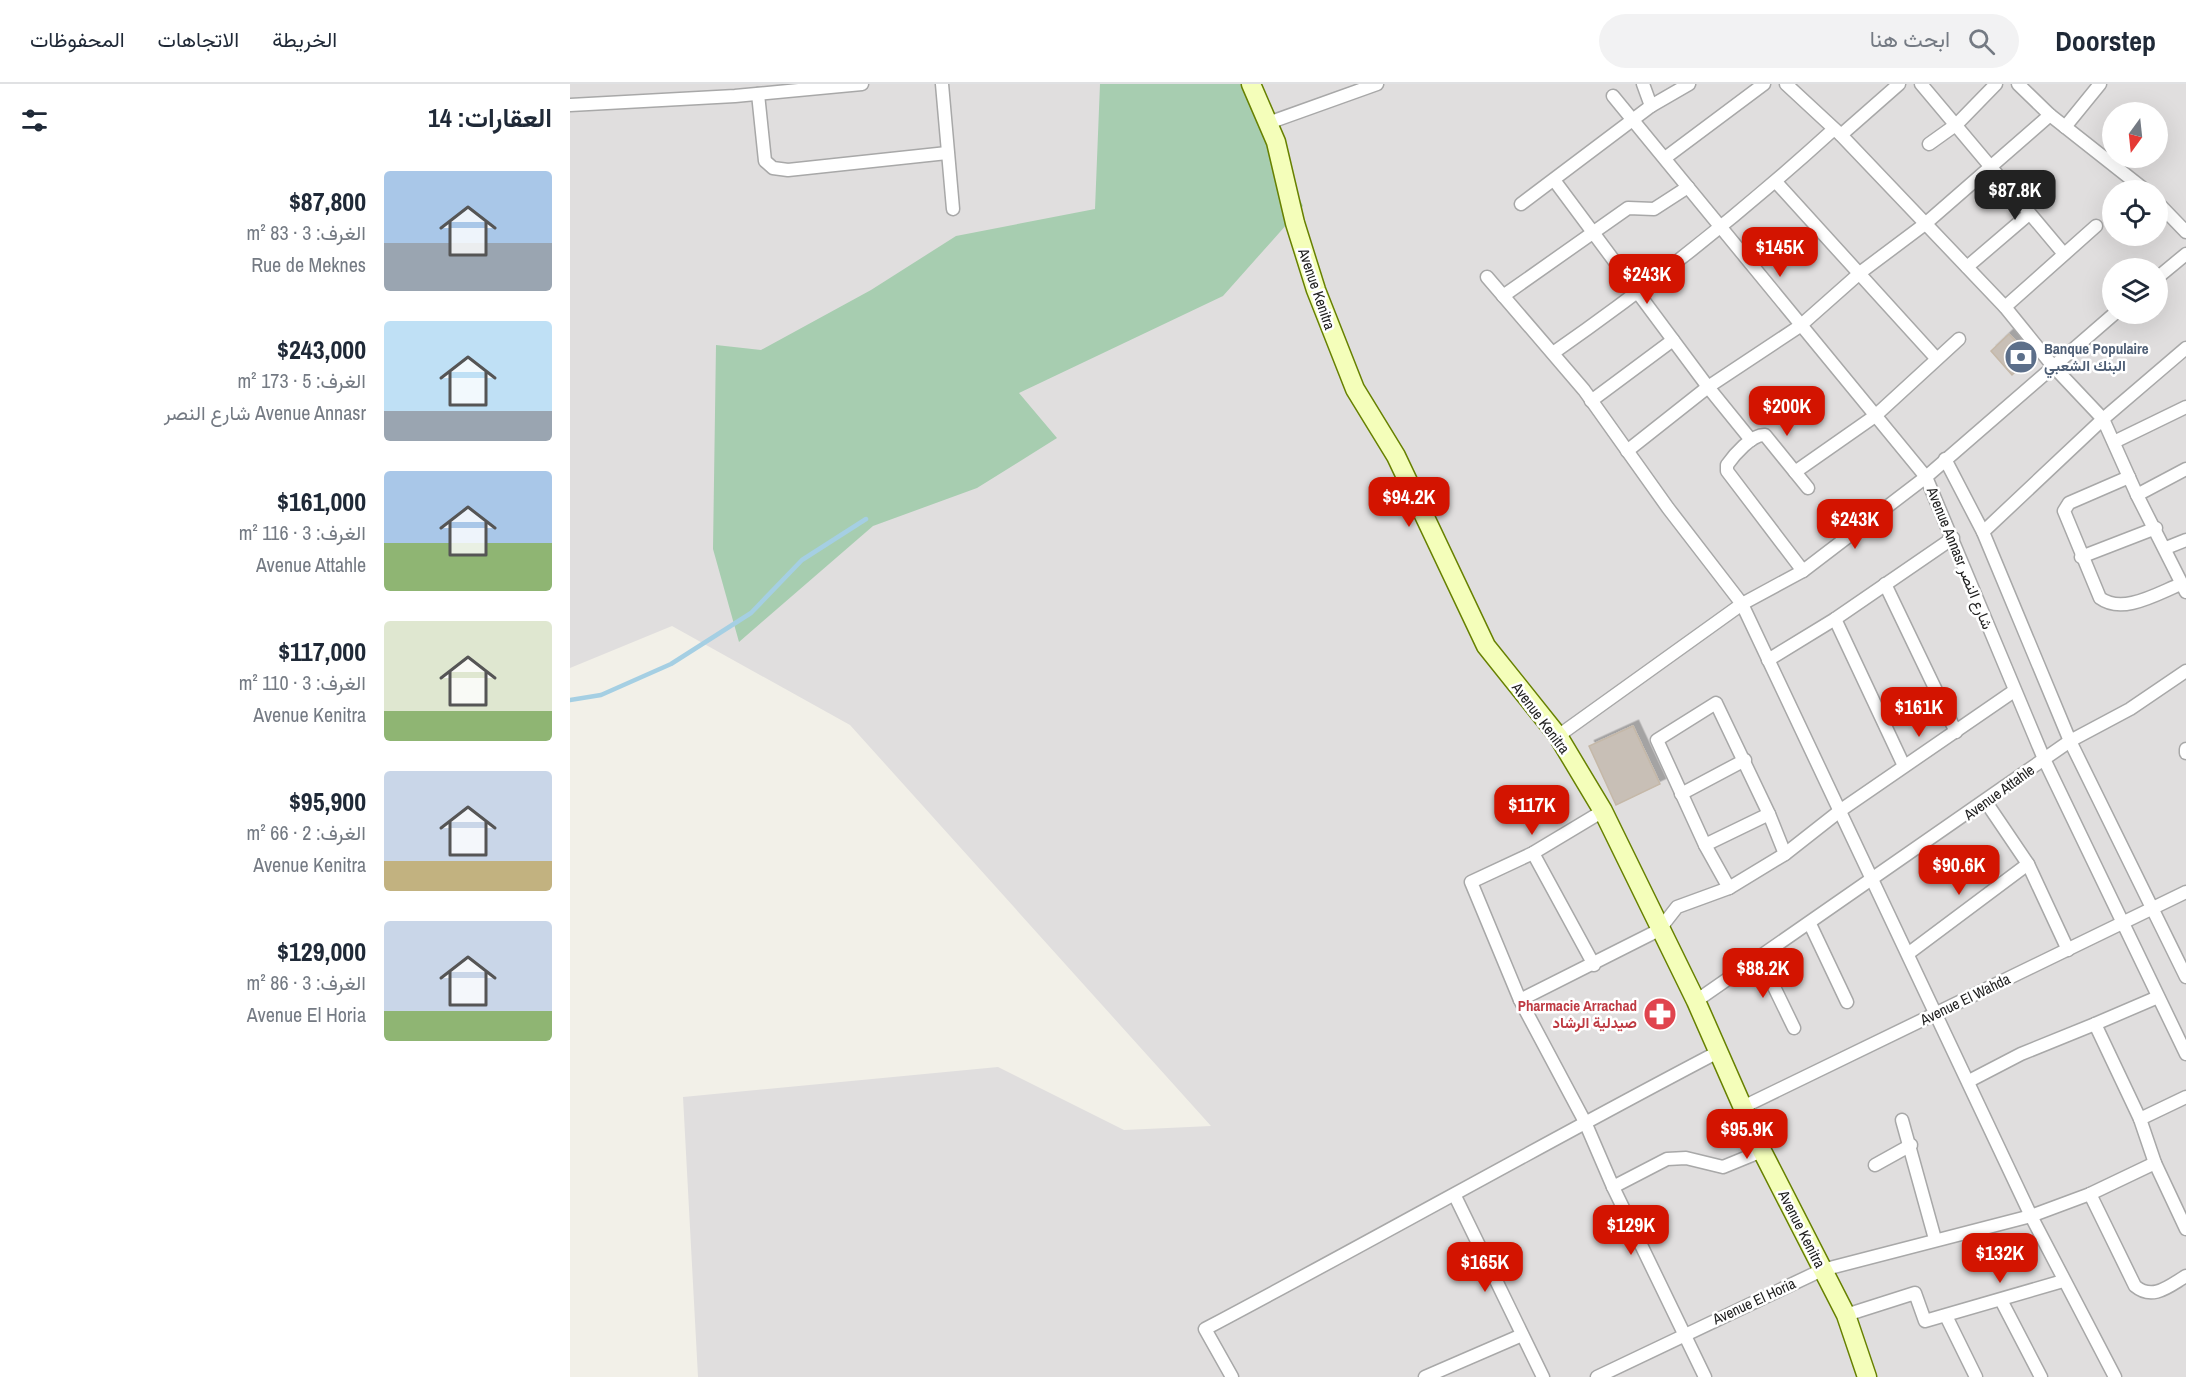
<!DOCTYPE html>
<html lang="ar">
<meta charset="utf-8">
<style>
body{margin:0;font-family:"Archivo Narrow",Vazirmatn,sans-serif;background:#f2f2f3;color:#1f2937;direction:rtl;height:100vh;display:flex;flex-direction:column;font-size:22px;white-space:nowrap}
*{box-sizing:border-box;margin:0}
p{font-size:20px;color:#747a83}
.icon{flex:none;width:33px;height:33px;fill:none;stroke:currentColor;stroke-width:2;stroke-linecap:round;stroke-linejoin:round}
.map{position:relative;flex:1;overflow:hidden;direction:ltr}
.sheet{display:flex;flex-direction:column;background:#fff;width:570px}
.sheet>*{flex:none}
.needle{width:39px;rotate:195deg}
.tools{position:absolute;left:1532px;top:18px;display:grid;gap:12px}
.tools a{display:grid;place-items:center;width:66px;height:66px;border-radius:50%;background:#fff;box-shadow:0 6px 24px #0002;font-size:30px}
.price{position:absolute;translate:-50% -51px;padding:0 14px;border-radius:12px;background:#d31400;color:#fff;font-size:20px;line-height:39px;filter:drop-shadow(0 2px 3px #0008)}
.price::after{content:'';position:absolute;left:50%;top:36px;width:18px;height:14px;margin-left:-9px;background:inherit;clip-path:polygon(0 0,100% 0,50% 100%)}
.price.active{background:#222;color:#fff}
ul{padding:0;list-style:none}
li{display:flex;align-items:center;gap:18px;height:150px;padding:0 18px}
li span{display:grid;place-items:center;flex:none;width:168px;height:120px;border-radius:6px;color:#555}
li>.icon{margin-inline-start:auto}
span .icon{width:72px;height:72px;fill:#fffc;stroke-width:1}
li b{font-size:26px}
h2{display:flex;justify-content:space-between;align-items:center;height:72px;padding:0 18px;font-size:26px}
header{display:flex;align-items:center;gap:36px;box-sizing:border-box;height:84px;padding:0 30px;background:#fff;border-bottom:2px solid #e0e1e3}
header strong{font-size:28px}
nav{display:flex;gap:33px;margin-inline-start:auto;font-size:21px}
.search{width:420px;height:54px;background:#f2f2f3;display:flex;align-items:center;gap:15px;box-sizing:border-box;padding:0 21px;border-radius:33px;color:#747a83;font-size:22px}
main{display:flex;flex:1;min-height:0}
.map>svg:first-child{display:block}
.residential{fill:#e0dede;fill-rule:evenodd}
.cemetery{fill:#a7cdb0}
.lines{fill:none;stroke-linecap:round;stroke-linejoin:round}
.stream{stroke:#a5cfe3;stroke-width:4.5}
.building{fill:#c8bfb6;stroke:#c5b8a8;stroke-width:1.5;filter:url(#shadow)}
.street-casing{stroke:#a8a8a8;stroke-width:15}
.secondary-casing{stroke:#678100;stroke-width:21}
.street{stroke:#fff;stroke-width:12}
.secondary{stroke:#f4feba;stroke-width:18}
.labels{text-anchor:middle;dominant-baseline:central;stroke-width:5;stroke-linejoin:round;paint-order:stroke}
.street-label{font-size:15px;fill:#212121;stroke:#fff}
.service-label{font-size:15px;font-weight:bold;fill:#4e5e75;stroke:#fff;text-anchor:start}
.health-label{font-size:15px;font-weight:bold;fill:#be3a42;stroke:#fff;text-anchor:end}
</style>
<header>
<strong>Doorstep</strong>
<div class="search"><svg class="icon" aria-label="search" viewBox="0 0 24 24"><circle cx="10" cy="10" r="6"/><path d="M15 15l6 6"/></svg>ابحث هنا</div>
<nav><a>الخريطة</a><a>الاتجاهات</a><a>المحفوظات</a></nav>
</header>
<main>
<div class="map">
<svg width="1616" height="1293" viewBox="0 0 1616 1293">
<defs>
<filter id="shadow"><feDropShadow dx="5.5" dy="-5.5" stdDeviation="0" flood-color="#0004"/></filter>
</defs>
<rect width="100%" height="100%" fill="#f2f0e8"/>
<path class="residential" d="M0 0H1616V1293H128L113 1013 428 983 554 1046 641 1042 280 641 102 542 0 584ZM1542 28H1587V74H1542ZM1542 106H1587V152H1542ZM1542 184H1587V230H1542Z"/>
<path class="cemetery" d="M530 0H674L733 122 653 212 449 309 487 354 407 404 303 442 169 558 143 465 146 261 191 266 301 206 386 152 525 125Z"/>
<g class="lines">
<path class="stream" d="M0 616 31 611 101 580 181 529 232 476 296 435"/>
</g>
<g class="building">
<path d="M1439 250 1461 273 1442 291 1421 267Z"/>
<path d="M1063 642 1090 700 1046 721 1019 662Z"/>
</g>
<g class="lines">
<g class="street-casing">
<g id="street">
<path d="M372 0 383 125"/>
<path d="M1073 0 1081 22"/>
<path d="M1216 0 1271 51 1435 223 1482 281 1533 335 1567 411 1616 508"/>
<path d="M1351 0 1494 170"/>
<path d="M1448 0 1480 31 1575 106"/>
<path d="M188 10 195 77 203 84 218 86 377 69"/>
<path d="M1043 12 1356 393 1474 675 1616 970"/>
<path d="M0 21 165 12 292 0"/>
<path d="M698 39 807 0"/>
<path d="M1495 43 1530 0"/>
<path d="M1271 51 1329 0"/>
<path d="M1359 60 1387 40 1426 0"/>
<path d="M1095 74 1194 0"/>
<path d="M984 96 1138 303 1181 356"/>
<path d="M1206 98 1366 274"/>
<path d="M1587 118 1616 148"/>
<path d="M951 120 1081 22 1119 0"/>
<path d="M1397 183 1459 130"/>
<path d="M917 193 1014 306 1098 424 1172 520 1461 1132 1545 1293"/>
<path d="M1587 194 1616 170"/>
<path d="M933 212 1058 124 1084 125 1118 103"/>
<path d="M1435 223 1526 142"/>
<path d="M983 269C1082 200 1175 126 1264 45"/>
<path d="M1021 317 1103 256"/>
<path d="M1544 358 1616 323"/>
<path d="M1057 367 1138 303 1230 242 1291 188 1355 140 1480 31"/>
<path d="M1375 375 1413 448 1500 657 1616 893"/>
<path d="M1225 388 1305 332 1389 255"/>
<path d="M1559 393 1499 419 1494 427 1530 514C1553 531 1588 509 1611 500"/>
<path d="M1567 411 1616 385"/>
<path d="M1413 448 1533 335 1616 264"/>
<path d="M1596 464 1616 456"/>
<path d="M1511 473 1586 444"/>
<path d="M1233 487 1157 387V381C1164 371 1182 350 1195 351L1238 404"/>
<path d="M1315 500 1386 648"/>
<path d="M1265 535 1334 682"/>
<path d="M1198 576 1265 535 1383 454"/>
<path d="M988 652 1172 520 1233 487 1356 393 1544 230"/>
<path d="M1616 665V669"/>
<path d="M1111 710 1175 676"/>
<path d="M1416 718 1458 780 1498 866"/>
<path d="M1033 727 963 769 901 798 950 916 1015 1038 1043 1103 1135 1293"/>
<path d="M1135 761 1199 730"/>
<path d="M963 769 1024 881"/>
<path d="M1159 804 1135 761 1087 656 1146 619 1199 730 1215 770"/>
<path d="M1240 840 1277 918"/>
<path d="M1339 869 1458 780"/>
<path d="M1190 874 1224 944"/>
<path d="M950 916 1089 846 1107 823 1159 804 1215 770 1271 726 1444 607"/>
<path d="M1126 917 1500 657 1560 625 1616 587"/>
<path d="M1399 997 1451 970 1525 940"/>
<path d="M1616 1013 1570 1035 1585 1079 1616 1145"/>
<path d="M1173 1023 1616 808"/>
<path d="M1570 1035 1525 940 1588 913"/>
<path d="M1332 1036 1365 1155"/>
<path d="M1305 1081 1341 1061"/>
<path d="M1043 1103 1097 1075 1116 1074 1153 1083 1192 1067"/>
<path d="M1520 1110 1565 1202C1583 1217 1599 1202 1616 1192"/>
<path d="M885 1112 973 1293"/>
<path d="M1431 1216 1471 1293"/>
<path d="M1276 1231 1345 1209 1355 1237 1493 1197"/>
<path d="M1376 1232 1406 1293"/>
<path d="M662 1293 635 1245C807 1154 976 1058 1148 968"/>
<path d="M855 1293 952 1251"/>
<path d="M1027 1293 1252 1186 1461 1132 1520 1110 1585 1079"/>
</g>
</g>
<g class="secondary-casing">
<path id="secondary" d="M681 0 706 58 725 139 746 206 785 305 826 372 916 562 988 652 1033 727 1126 917 1192 1067 1276 1231 1297 1293"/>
</g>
<use href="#street" class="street"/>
<use href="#secondary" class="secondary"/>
</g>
<defs>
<g id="bank-disc" transform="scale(1.725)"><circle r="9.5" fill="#5c6f8a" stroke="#fff"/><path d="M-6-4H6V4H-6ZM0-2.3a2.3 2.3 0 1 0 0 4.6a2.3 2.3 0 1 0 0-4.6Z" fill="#fff"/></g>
<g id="pharmacy-disc" transform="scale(1.725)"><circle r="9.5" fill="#e0444e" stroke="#fff"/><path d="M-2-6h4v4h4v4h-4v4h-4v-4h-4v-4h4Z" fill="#fff"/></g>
</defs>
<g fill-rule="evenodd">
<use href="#bank-disc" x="1451" y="273"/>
<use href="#pharmacy-disc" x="1090" y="930"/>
</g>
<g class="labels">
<g class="street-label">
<text transform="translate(747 205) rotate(71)">Avenue Kenitra</text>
<text transform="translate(1390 474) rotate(68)">Avenue Annasr شارع النصر</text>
<text transform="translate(971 634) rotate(53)">Avenue Kenitra</text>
<text transform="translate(1429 708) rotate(-36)">Avenue Attahle</text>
<text transform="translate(1395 915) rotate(-26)">Avenue El Wahda</text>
<text transform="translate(1232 1145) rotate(63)">Avenue Kenitra</text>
<text transform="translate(1184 1217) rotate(-25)">Avenue El Horia</text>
</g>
<g class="service-label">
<text x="1474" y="264">Banque Populaire<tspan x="1474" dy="17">البنك الشعبي</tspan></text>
</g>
<g class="health-label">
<text x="1067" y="921">Pharmacie Arrachad<tspan x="1067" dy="17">صيدلية الرشاد</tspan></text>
</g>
</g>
</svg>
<div class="tools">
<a><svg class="needle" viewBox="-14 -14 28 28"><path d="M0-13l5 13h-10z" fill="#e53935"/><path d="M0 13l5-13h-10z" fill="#747a83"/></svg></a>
<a><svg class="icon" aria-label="locate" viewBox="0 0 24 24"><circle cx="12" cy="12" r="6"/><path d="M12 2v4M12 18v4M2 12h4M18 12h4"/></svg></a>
<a><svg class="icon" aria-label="layers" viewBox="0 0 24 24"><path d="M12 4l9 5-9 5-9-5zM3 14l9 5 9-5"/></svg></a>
</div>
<b class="price active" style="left:1445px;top:137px">$87.8K</b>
<b class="price" style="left:1210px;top:194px">$145K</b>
<b class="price" style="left:1077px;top:221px">$243K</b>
<b class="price" style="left:1217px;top:353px">$200K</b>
<b class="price" style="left:839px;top:444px">$94.2K</b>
<b class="price" style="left:1285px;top:466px">$243K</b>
<b class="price" style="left:1349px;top:654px">$161K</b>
<b class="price" style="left:962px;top:752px">$117K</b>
<b class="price" style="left:1389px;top:812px">$90.6K</b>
<b class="price" style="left:1193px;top:915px">$88.2K</b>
<b class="price" style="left:1177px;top:1076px">$95.9K</b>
<b class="price" style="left:1061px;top:1172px">$129K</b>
<b class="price" style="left:1430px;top:1200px">$132K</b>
<b class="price" style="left:915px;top:1209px">$165K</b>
</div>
<section class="sheet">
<h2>العقارات: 14<svg class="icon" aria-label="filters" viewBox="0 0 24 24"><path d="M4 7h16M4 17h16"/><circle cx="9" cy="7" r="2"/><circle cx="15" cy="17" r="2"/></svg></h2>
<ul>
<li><span style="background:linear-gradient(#a9c7e8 60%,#9aa5b1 0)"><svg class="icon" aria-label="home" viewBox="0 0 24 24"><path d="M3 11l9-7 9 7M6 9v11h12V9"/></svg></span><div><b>$87,800</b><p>الغرف: 3 · 83 m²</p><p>Rue de Meknes</p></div></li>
<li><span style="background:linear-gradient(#bfe0f5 75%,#9aa5b1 0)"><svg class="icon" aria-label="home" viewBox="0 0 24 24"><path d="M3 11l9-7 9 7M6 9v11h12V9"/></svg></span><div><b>$243,000</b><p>الغرف: 5 · 173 m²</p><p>Avenue Annasr شارع النصر</p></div></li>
<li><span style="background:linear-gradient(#a9c7e8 60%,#8fb573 0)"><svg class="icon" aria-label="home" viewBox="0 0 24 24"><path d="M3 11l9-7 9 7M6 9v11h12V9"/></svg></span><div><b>$161,000</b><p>الغرف: 3 · 116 m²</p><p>Avenue Attahle</p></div></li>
<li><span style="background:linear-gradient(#dfe7d0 75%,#8fb573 0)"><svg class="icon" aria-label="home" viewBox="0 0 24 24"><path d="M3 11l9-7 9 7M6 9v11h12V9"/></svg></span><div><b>$117,000</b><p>الغرف: 3 · 110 m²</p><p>Avenue Kenitra</p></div></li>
<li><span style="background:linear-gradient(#c9d6e8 75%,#c2b280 0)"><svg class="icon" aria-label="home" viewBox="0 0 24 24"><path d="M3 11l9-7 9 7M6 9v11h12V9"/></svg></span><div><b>$95,900</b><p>الغرف: 2 · 66 m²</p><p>Avenue Kenitra</p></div></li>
<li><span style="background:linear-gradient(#c9d6e8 75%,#8fb573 0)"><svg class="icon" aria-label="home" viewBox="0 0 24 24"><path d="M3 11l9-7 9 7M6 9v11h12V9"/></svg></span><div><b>$129,000</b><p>الغرف: 3 · 86 m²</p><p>Avenue El Horia</p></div></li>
</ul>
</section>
</main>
